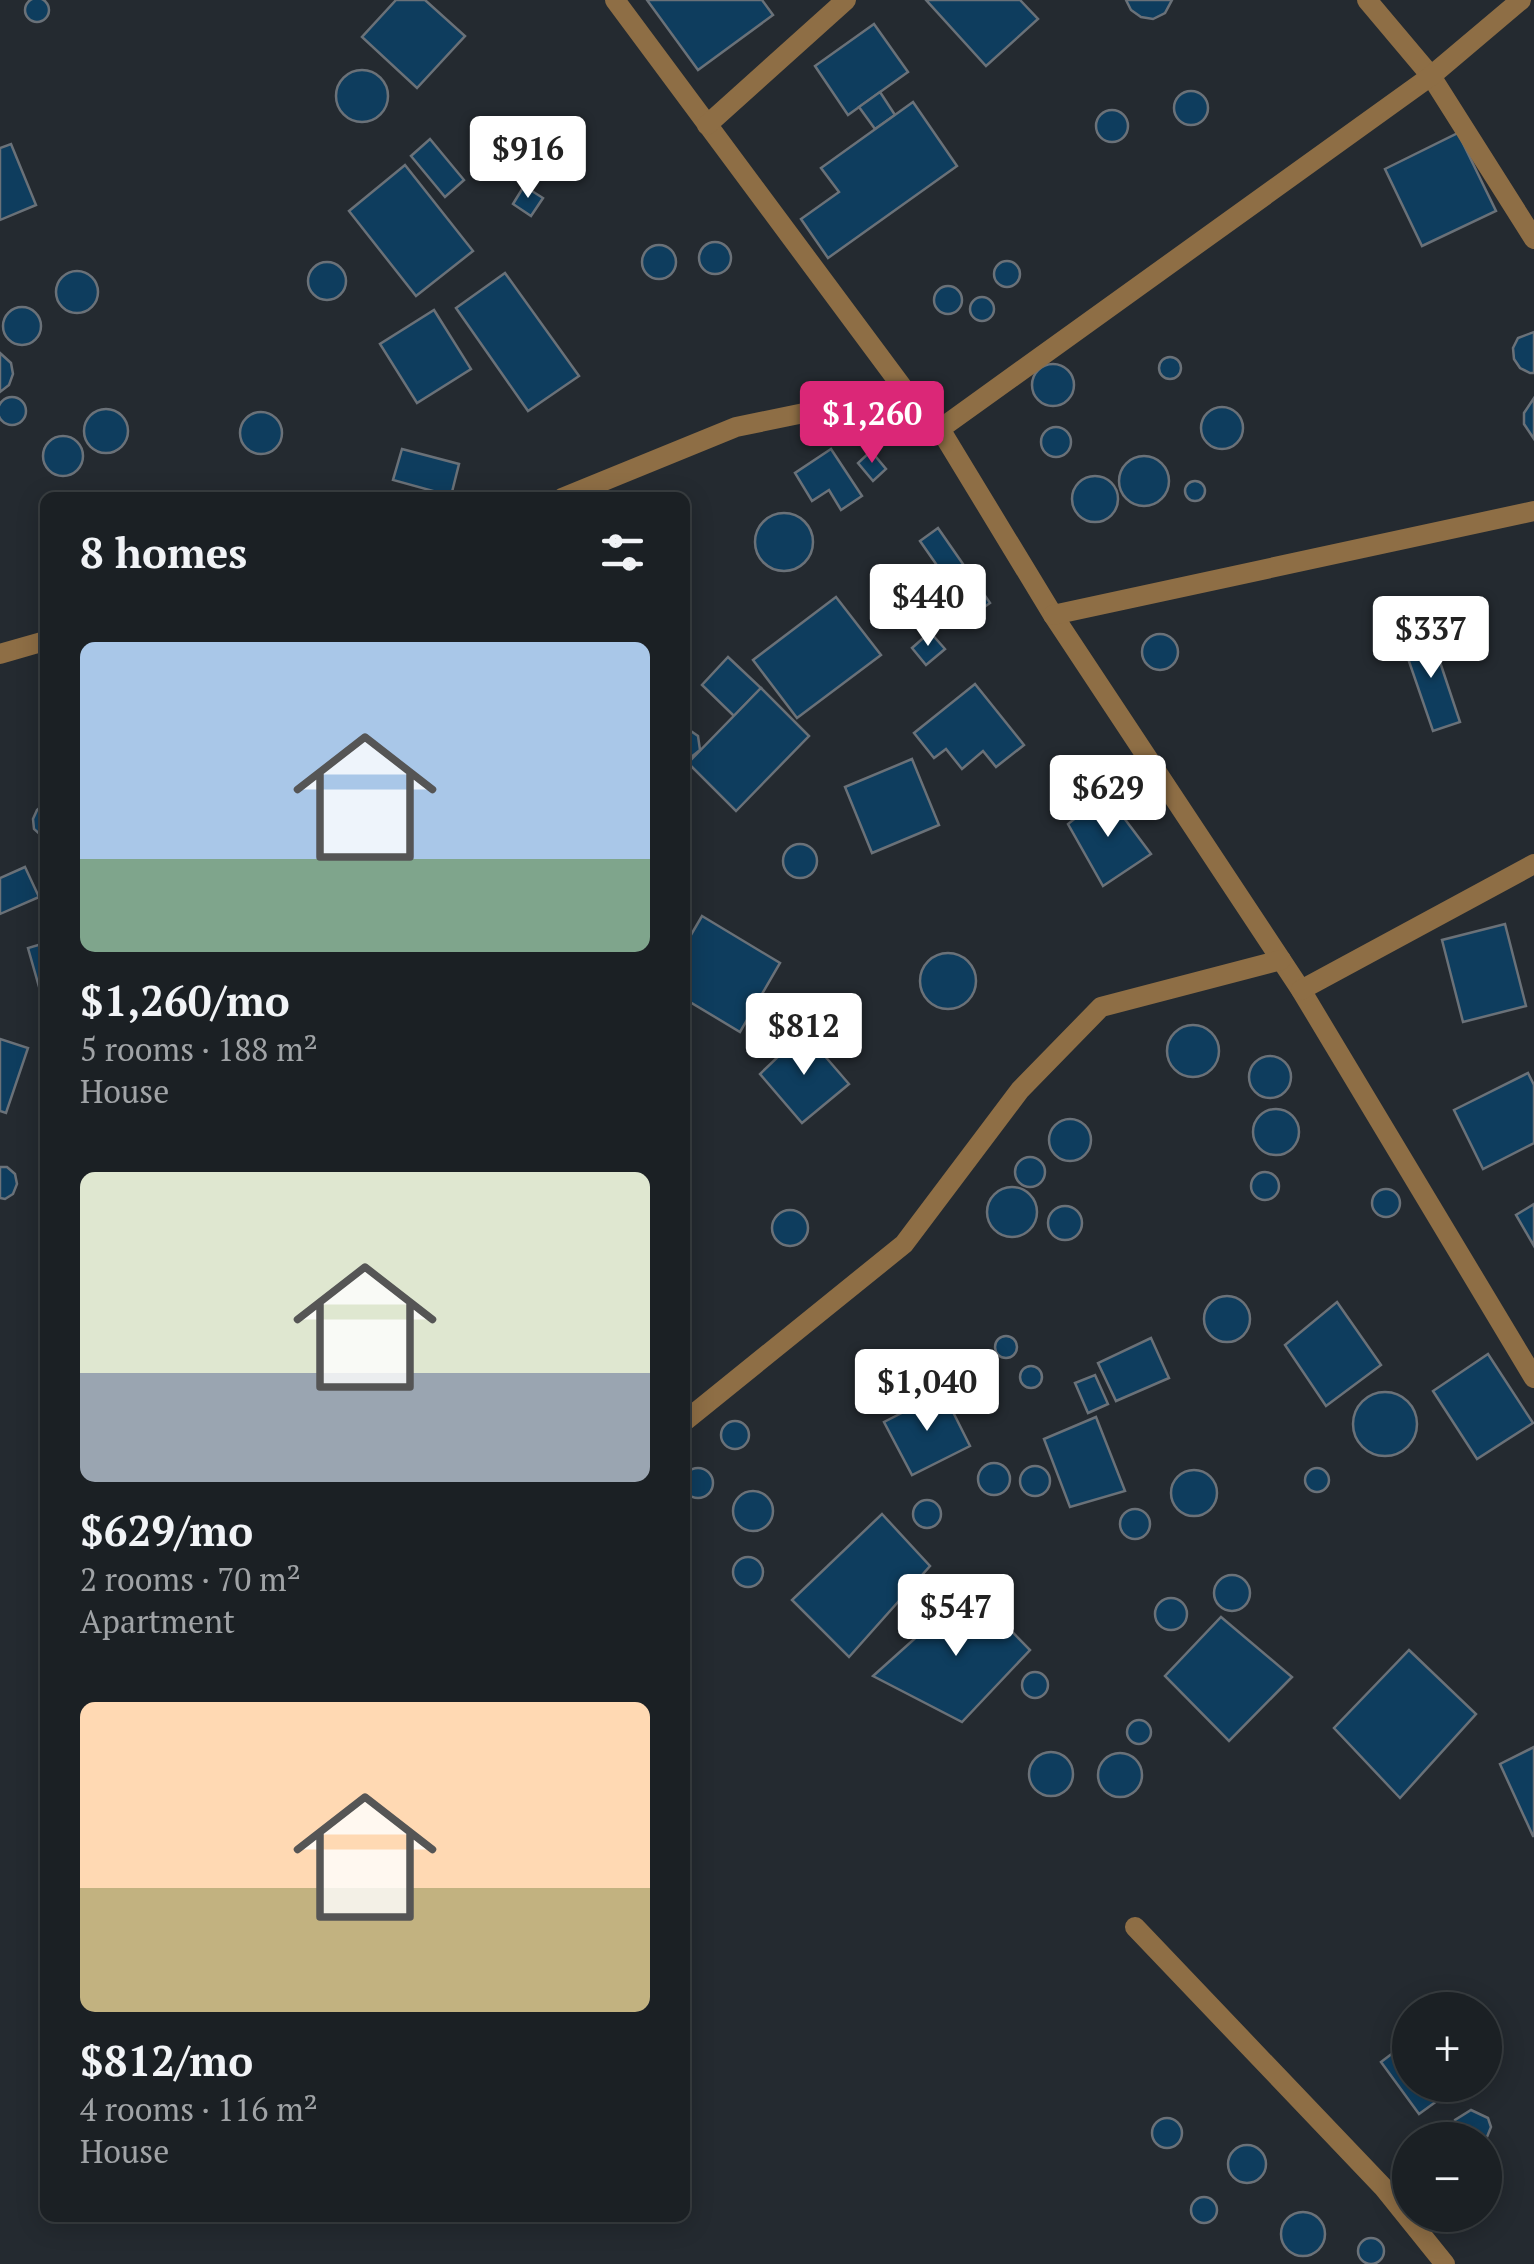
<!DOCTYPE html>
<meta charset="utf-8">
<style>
body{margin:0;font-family:"PT Serif",serif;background:#24282c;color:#f1f3f6;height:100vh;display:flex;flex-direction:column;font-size:38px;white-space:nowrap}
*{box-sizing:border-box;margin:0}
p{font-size:32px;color:#a0a3a6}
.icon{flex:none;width:55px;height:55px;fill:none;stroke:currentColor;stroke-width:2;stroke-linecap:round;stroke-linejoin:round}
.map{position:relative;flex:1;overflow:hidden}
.panel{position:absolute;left:40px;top:492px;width:650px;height:1730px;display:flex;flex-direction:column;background:#1b2024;border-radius:15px;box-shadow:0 5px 25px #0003,0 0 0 2px #393e41}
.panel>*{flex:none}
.buttons{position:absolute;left:1392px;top:1992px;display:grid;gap:20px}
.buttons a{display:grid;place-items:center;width:110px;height:110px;border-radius:50%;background:#1b2024;box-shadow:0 5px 25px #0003,0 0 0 2px #393e41;font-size:50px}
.price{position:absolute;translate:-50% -85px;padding:0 22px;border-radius:10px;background:#fff;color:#222;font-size:32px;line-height:65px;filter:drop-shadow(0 2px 5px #0008)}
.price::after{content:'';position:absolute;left:50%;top:60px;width:30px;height:22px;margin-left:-15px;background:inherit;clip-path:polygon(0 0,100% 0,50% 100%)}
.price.on{background:#db2777;color:#fff}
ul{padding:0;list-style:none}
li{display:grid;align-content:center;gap:20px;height:530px;padding:0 40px}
li span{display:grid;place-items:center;height:310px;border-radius:15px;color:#555}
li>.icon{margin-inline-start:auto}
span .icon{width:180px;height:180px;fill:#fffc;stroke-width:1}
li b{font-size:42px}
h2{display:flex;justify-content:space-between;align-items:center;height:120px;padding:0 40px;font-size:42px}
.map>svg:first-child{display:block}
.building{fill:#0e3d5e;stroke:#6a7178;stroke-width:2.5}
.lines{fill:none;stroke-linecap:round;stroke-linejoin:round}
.minor{stroke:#8e6e45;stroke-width:20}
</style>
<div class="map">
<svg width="1534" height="2264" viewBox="0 0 1534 2264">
<rect width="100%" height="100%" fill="#242a30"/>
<g class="building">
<circle cx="37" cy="10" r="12"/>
<path d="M396 0H425L465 36 417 88 362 37Z"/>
<path d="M647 0H762L773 15 698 70Z"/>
<path d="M926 0H1020L1038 19 986 66Z"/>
<path d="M1126 0H1172L1165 13 1153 19 1141 17 1131 10Z"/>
<path d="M874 24 908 72 848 115 815 66Z"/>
<circle cx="362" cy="96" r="26"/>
<circle cx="1191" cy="108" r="17"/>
<path d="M880 92 895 115 875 129 859 107Z"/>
<path d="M913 102 957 166 828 258 801 219 839 192 821 168Z"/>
<circle cx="1112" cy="126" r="16"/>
<path d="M1458 133 1496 211 1422 246 1385 169Z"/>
<path d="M430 139 464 180 445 197 411 156Z"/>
<path d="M11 144 36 205 0 220V148Z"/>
<path d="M405 165 473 251 416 296 349 211Z"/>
<path d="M524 186 543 198 531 216 513 204Z"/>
<circle cx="715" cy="258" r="16"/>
<circle cx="659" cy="262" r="17"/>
<circle cx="1007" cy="274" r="13"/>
<circle cx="327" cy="281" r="19"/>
<circle cx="77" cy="292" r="21"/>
<path d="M505 273 579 376 528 411 456 308Z"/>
<circle cx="948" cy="300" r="14"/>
<circle cx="982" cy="309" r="12"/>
<circle cx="22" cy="326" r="19"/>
<path d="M434 310 471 369 417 403 380 344Z"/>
<path d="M1534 332V373H1530L1520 368 1514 359 1513 348 1518 338Z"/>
<path d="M0 353 11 363 13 374 9 385 0 392Z"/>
<circle cx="1170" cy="368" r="11"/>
<circle cx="1053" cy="385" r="21"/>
<circle cx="12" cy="411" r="14"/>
<path d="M1534 398V439L1524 424V413Z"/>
<circle cx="1222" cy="428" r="21"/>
<circle cx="106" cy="431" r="22"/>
<circle cx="261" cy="433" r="21"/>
<circle cx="1056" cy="442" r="15"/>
<circle cx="63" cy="456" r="20"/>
<path d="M402 449 459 464 451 496 393 480Z"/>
<path d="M831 449 862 496 841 510 829 490 812 501 795 473Z"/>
<path d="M871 451 886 469 873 481 858 463Z"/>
<circle cx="1144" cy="481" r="25"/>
<circle cx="1095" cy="499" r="23"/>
<circle cx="1195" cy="491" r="10"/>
<circle cx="784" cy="542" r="29"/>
<path d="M938 528 990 603 970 617 956 596 938 609 923 588 943 574 920 541Z"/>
<path d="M836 597 881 655 797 718 753 660Z"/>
<path d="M930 632 945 649 926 665 912 648Z"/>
<path d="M1430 632 1460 722 1433 731 1402 641Z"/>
<circle cx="1160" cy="652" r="18"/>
<path d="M728 657 761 688 734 716 702 685Z"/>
<path d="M975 684 1024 745 996 767 983 751 962 769 946 749 934 758 914 733Z"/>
<path d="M761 688 809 736 736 811 688 763Z"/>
<path d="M685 727 698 736 700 750 685 762Z"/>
<path d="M912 759 939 825 872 853 845 787Z"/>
<path d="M1106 794 1151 854 1103 886 1068 824Z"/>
<path d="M44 804H45V839L34 829 33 819 37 810Z"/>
<circle cx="800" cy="861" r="17"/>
<path d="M25 867 39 897 0 914V878Z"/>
<path d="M702 916 780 963 740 1032 685 999V945Z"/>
<path d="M1505 924 1526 1006 1463 1022 1442 940Z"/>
<path d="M45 943V1008L28 948Z"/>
<circle cx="948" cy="981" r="28"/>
<circle cx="1193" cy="1051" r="26"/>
<path d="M804 1032 849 1084 802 1123 760 1074Z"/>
<path d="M0 1039 28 1048 6 1113 0 1111Z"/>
<circle cx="1270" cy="1077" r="21"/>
<path d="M1528 1073 1534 1085V1143L1483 1169 1454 1110Z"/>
<circle cx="1276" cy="1132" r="23"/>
<circle cx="1070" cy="1140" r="21"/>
<circle cx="1030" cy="1172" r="15"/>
<path d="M0 1167H7L15 1174 17 1184 13 1194 5 1199 0 1198Z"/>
<circle cx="1265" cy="1186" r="14"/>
<circle cx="1012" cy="1212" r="25"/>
<circle cx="1386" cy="1203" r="14"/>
<path d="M1534 1204V1246L1516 1215Z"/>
<circle cx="1065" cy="1223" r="17"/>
<circle cx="790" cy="1228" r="18"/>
<circle cx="1227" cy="1319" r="23"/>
<path d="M1337 1302 1381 1365 1326 1406 1285 1345Z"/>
<circle cx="1006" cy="1347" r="11"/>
<path d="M1151 1338 1169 1378 1116 1401 1098 1363Z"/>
<path d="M1488 1354 1533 1423 1477 1459 1433 1391Z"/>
<circle cx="1031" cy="1377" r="11"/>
<path d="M1095 1375 1108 1404 1088 1413 1075 1383Z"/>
<circle cx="973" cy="1396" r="15"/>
<circle cx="1385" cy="1424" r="32"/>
<path d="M943 1392 970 1446 912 1475 884 1422Z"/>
<path d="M1096 1417 1125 1491 1070 1507 1044 1439Z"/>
<circle cx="735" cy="1435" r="14"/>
<circle cx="994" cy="1479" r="16"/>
<circle cx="1035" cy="1481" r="15"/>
<circle cx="698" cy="1483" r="15"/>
<circle cx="1317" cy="1480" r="12"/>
<circle cx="1194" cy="1493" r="23"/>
<circle cx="753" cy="1511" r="20"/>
<circle cx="927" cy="1514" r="14"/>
<circle cx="1135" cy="1524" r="15"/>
<path d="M882 1514 930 1566 849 1657 792 1600Z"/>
<circle cx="748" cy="1572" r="15"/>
<circle cx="1232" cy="1593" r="18"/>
<path d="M970 1589 1030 1650 962 1722 873 1676Z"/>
<circle cx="1171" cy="1614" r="16"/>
<path d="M1221 1617 1292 1677 1229 1741 1165 1676Z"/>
<path d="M1409 1650 1476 1714 1400 1798 1334 1728Z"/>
<circle cx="1035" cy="1685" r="13"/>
<circle cx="1139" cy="1732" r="12"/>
<path d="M1534 1747V1836H1533L1500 1764Z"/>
<circle cx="1051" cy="1774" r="22"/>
<circle cx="1120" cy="1775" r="22"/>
<path d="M1410 2040V2085H1459L1419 2114 1381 2062Z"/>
<path d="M1471 2110 1488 2118 1491 2127 1485 2142 1456 2140 1455 2120Z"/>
<circle cx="1167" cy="2133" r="15"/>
<circle cx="1247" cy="2164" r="19"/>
<circle cx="1204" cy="2210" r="13"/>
<circle cx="1303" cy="2234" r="22"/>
<circle cx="1371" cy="2251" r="13"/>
</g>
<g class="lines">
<g class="minor">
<path d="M615 0 906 392 940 429 1053 615 1301 990 1534 1378"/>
<path d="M1367 0 1431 76 1534 239"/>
<path d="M707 125 846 0"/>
<path d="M940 429 1431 76 1521 0"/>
<path d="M562 498 736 427 906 392"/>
<path d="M1053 615 1534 511"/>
<path d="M0 654 45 641"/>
<path d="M1301 990 1534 864"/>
<path d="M685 1421 904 1244 1020 1090 1101 1007 1281 960"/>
<path d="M1135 1927 1383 2187 1445 2264"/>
</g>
</g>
</svg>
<div class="buttons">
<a>+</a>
<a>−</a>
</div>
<b class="price" style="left:528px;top:201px">$916</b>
<b class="price on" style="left:872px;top:466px">$1,260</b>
<b class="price" style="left:928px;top:649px">$440</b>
<b class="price" style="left:1431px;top:681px">$337</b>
<b class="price" style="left:1108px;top:840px">$629</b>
<b class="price" style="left:804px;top:1078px">$812</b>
<b class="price" style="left:927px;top:1434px">$1,040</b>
<b class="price" style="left:956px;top:1659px">$547</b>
<section class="panel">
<h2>8 homes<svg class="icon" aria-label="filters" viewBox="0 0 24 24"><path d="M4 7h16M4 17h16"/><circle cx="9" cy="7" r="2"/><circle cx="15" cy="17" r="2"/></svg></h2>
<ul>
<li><span style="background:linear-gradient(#a9c7e8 70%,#7fa58c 0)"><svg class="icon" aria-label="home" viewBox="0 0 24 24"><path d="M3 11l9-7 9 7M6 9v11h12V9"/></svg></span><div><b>$1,260/mo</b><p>5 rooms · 188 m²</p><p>House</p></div></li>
<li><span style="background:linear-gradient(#dfe7d0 65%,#9aa5b1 0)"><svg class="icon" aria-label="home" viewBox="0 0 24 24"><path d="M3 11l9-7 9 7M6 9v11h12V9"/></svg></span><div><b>$629/mo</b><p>2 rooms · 70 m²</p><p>Apartment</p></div></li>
<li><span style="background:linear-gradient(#ffd9b3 60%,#c2b280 0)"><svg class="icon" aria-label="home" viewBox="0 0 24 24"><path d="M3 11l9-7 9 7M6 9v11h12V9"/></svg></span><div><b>$812/mo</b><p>4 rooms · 116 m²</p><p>House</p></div></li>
</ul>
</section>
</div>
